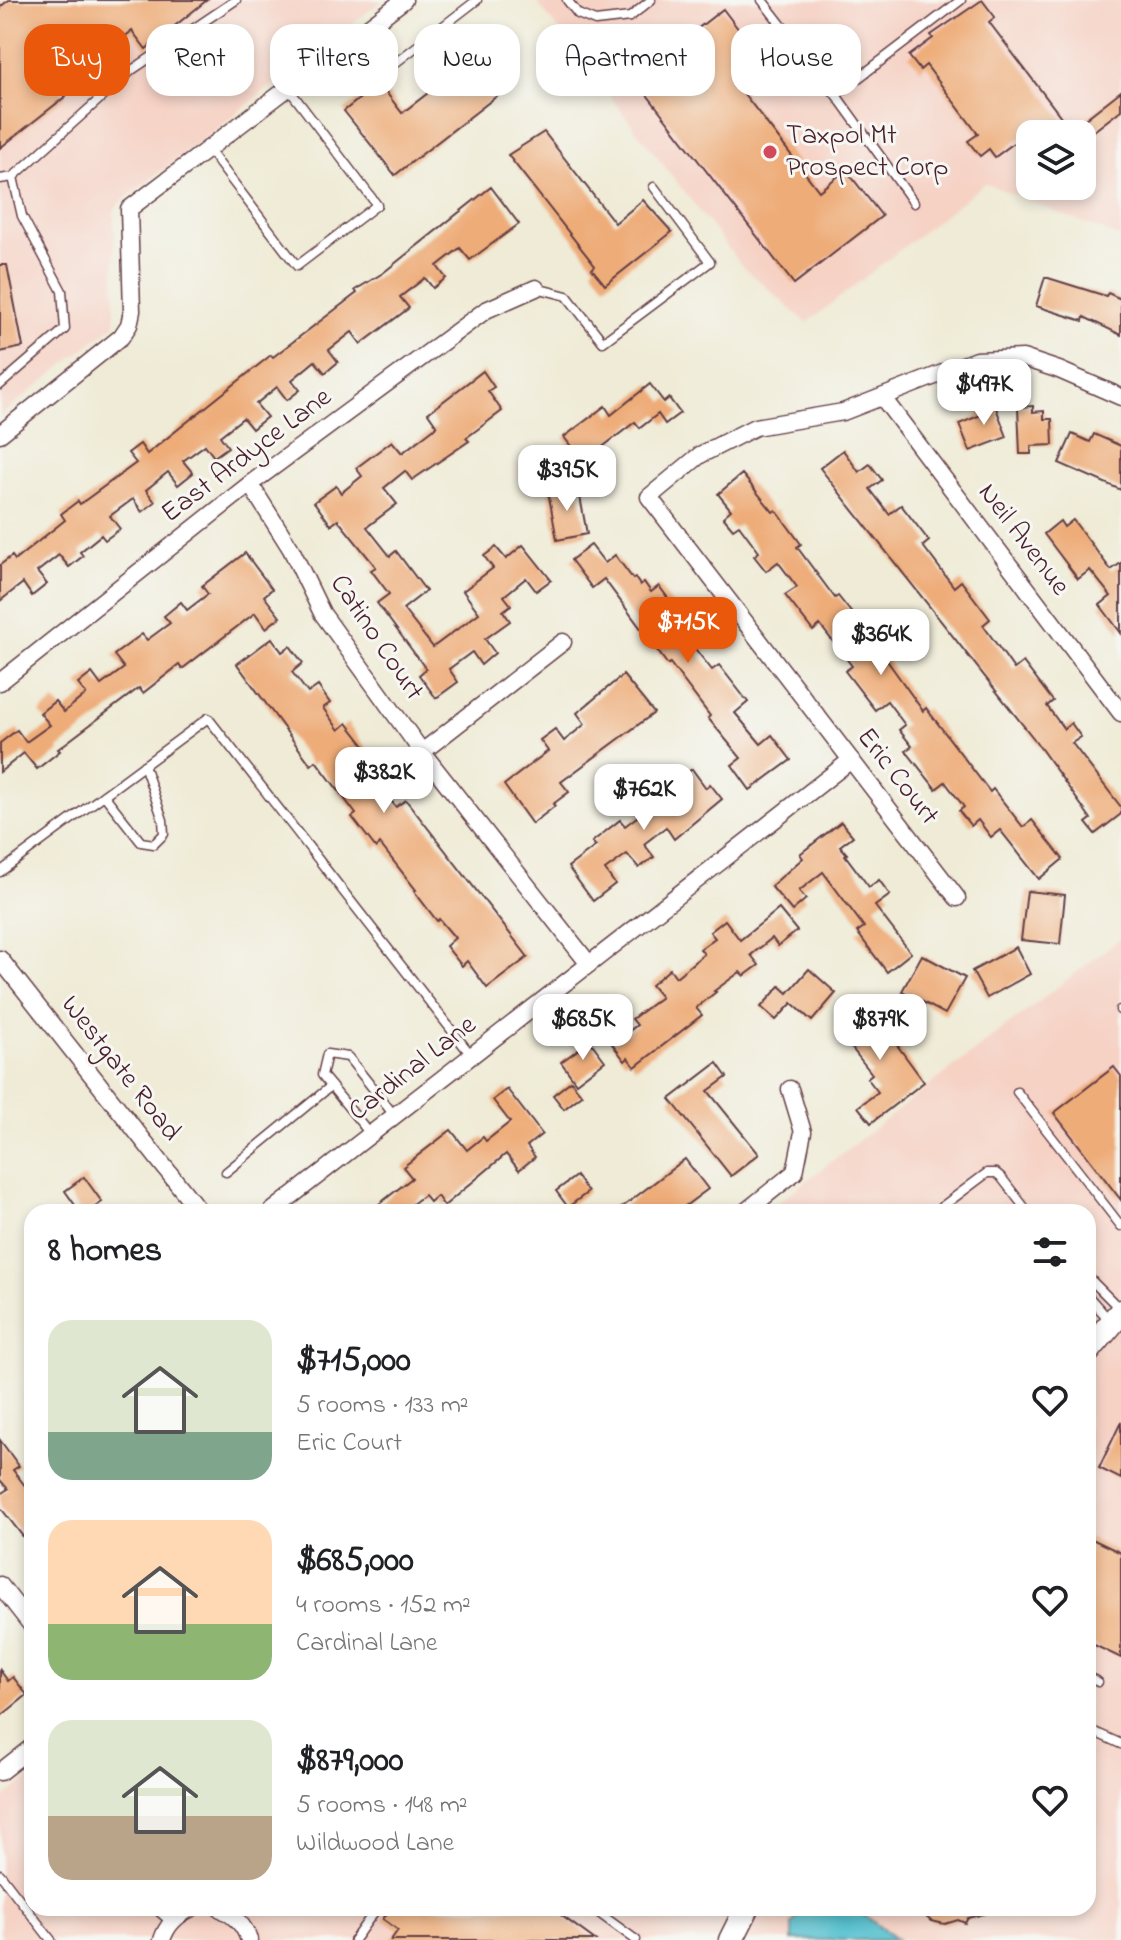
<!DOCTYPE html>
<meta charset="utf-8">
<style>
body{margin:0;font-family:"Indie Flower",sans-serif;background:#f6f6f6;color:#202124;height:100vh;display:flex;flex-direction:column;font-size:30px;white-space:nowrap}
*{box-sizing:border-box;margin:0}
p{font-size:26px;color:#757577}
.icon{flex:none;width:44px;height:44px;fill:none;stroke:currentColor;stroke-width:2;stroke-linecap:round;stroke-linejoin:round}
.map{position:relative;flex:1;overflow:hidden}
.side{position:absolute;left:24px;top:1204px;width:1072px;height:712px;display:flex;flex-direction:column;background:#fff;border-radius:24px;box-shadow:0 4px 12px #0003}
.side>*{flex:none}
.guide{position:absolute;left:24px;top:24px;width:1074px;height:72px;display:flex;gap:16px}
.buttons{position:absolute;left:1016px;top:120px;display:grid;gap:16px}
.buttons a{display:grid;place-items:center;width:80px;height:80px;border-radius:16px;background:#fff;box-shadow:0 4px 12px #0003;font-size:40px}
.price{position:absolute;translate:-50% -68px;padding:0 18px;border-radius:16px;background:#fff;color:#222;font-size:26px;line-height:52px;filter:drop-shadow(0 2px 4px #0008)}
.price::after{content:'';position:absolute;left:50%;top:48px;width:24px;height:18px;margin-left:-12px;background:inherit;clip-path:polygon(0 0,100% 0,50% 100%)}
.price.on{background:#ea580c;color:#fff}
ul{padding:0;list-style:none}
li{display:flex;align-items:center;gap:24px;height:200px;padding:0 24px}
li span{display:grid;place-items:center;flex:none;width:224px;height:160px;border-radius:24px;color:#555}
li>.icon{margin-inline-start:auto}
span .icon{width:96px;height:96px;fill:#fffc;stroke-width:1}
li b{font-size:34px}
h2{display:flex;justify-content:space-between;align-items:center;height:96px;padding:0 24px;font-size:34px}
.pill{padding:0 28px;border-radius:24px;background:#fff;box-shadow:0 4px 12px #0003;font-size:28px;line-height:72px}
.pill.on{background:#ea580c;color:#fff}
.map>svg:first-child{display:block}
.built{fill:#f6d2c5;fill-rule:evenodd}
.water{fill:#53bfce;stroke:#4e6f7c;stroke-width:2}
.building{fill:#eeac78}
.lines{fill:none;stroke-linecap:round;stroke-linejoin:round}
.lane-casing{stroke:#633e45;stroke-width:11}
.street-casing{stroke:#633e45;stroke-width:19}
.secondary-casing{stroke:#633e45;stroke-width:27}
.lane{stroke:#fff;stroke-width:8}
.street{stroke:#fff;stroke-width:16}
.secondary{stroke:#fff;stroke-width:24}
.poi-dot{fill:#d1495b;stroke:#f6f6f2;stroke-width:3}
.labels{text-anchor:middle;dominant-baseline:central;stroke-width:6;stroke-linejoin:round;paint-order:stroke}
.poi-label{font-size:28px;fill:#4a1f2b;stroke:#f6f6f2;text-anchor:start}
.street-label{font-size:28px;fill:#4a1f2b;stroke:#f6f6f2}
</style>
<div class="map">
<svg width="1121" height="1940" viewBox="0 0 1121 1940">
<rect width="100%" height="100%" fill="#f6f6f2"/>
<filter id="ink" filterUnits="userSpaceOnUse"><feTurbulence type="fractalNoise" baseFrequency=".0125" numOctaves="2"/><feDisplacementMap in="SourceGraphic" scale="16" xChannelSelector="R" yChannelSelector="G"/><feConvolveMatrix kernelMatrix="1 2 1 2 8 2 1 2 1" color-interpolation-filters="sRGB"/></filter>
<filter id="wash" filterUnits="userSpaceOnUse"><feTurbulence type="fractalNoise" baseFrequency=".006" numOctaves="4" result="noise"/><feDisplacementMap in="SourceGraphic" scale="32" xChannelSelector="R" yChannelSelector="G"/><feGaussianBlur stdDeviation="1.8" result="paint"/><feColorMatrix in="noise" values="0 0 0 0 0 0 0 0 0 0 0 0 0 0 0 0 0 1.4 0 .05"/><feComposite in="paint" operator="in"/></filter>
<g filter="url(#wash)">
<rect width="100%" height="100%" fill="#efebd6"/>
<g class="built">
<path d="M0 0H383L117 205 114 212 115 324 0 416Z"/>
<path d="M535 0H1121V238L985 183 807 323 742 266ZM1030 134H1082V186H1030Z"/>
<path d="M1121 938V1940H0V1801L32 1776V1908H1088V1212H766Z"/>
</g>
<path class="water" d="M803 1908H855L897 1940H792V1924Z"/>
<g id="blocks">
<g class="building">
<path d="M9 0H207L146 49 132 31 96 59 91 53 55 82 66 96 0 148V7Z"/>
<path d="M982 0 995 17 989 22 1071 130 1121 91V110L1090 134H1026L995 157 989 149 980 156 968 141 978 134 926 65 920 70 909 56 933 38 931 35Z"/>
<path d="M723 9 758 55 731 77 819 191 846 170 882 216 794 284 634 78Z"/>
<path d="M490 45 503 61 488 73 502 92 395 175 344 111 379 83 402 113 459 69 456 65 471 52 475 57Z"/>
<path d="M544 132 615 223 643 200 672 232 605 285 592 269 595 266 508 155Z"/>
<path d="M491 187 519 224 470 260 460 248 437 266 446 278 433 288 425 278 400 297 409 308 361 344 352 332 329 350 338 362 325 373 315 361 292 380 300 390 287 400 277 387 256 404 267 417 252 429 243 418 220 436 228 447 214 457 205 445 183 461 193 473 178 485 168 472 146 490 155 502 142 512 133 499 110 516 120 529 105 540 101 535 80 552 83 556 69 567 59 555 37 572 47 584 32 596 23 583 0 601V565L12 556 15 560 65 520 61 514 78 501 80 504 136 463 128 453 140 444 147 454 271 355 273 357 357 293 355 290 383 273Z"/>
<path d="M0 265H7L23 347 0 352Z"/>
<path d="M1045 277 1106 296 1108 293 1121 299V335L1084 317 1083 321 1036 306Z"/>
<path d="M483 371 494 387 488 391 502 411 466 438 469 441 412 480 405 471 384 488 397 504 367 527 390 556 396 551 426 591 403 609 433 647 479 613 463 591 493 568 484 556 496 547 506 559 523 545 551 580 536 591 526 578 504 596 511 605 503 611 510 621 485 639 495 653 481 665 472 652 449 669 458 682 436 698 419 675 426 669 377 603 389 594 371 570 376 567 338 520 331 525 314 502 336 486 341 493 362 476 356 468 392 441 402 453 424 436 437 426 428 413Z"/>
<path d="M650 384 664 402 669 398 680 413 665 424 658 414 640 428 635 422 583 462 564 437 605 406 611 415Z"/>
<path d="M993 400 1007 437 970 451 959 424 981 415 978 406Z"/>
<path d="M1033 406V412L1044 411V419H1052L1053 445 1031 446V454H1020L1018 407Z"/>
<path d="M1072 434 1090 442 1094 434 1121 446V490L1059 463Z"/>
<path d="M843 450 859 472 870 464 882 480 870 489 889 514 901 505 929 541 923 546 954 587 961 581 990 619 983 625 1014 669 1023 662 1053 701 1047 706 1064 729 1071 723 1081 737 1072 743 1121 807V814L1095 834 1086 823 1091 819 1034 739 820 468Z"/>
<path d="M742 474 773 512 776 510 801 544 797 547 835 598 838 596 866 631 923 711 926 708 990 792 993 789 1023 827 1032 820 1063 859 1039 879 1000 830 991 837 978 820 971 826 959 811 964 807 945 782 936 789 906 751 912 746 899 730 905 725 887 701 875 710 845 671 852 666 820 625 813 631 785 595 797 587 778 562 766 571 754 556 759 552 739 525 733 529 723 517 731 510 718 494Z"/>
<path d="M578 486 587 534 557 540 548 491Z"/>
<path d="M1073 520 1111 570 1121 563V633L1100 605 1111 596 1090 570 1078 579 1044 534 1060 521 1064 527Z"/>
<path d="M591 545 605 563 615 555 633 579 635 578 640 585 644 582 651 592 659 586 687 624 680 630 712 670 719 665 748 702 735 713 761 744 772 735 791 760 750 790 732 765 741 758 708 718 710 716 670 663 668 665 604 579 592 588 571 560Z"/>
<path d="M245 553 272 589 264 596 280 617 266 628 255 613 182 669 179 665 143 693 139 688 58 749 60 751 37 769 24 753 0 772V743L17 730 26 742 50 725 40 713 55 701 64 712 86 694 78 684 92 673 101 685 124 668 114 655 142 634 147 640 170 623 164 616 181 602 187 610 208 594 202 586Z"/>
<path d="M272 638 282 652 290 646 303 663 292 672 308 693 318 686 330 703 323 708 339 730 347 723 390 778 379 786 396 807 406 800 528 957 487 988 467 961 462 966 446 946 455 938 439 919 437 921 414 891 416 890 380 844 376 848 352 817 356 814 316 761 311 765 237 664Z"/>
<path d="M623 675 654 713 561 782 569 792 553 804 555 806 532 824 504 785 548 751 540 740 555 729 564 741 585 724 577 713Z"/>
<path d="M692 769 706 788 710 784 722 799 674 839 666 827 644 844 654 857 639 868 627 854 605 870 615 884 593 901 568 867 596 846 592 842 620 820 625 826 670 792 667 789Z"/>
<path d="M841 822 853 836 840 846 847 854 845 855 869 887 879 880 890 895 875 906 911 953 887 972 857 932 864 927 823 872 799 891 806 899 792 911 771 886 803 858 800 854Z"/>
<path d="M1027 891 1065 895 1060 944 1021 940Z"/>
<path d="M779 909 797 931 778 946 772 938 751 955 759 965 744 976 740 972 714 991 716 992 696 1008 702 1015 635 1067 628 1058 625 1061 612 1044 637 1025 632 1019 661 997 651 985 670 969 676 977 704 954 700 949 715 938 710 932 725 920 740 940Z"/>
<path d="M1016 947 1030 974 987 998 972 971Z"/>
<path d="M922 955 965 978 945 1014 902 991Z"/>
<path d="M809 969 836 993 812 1021 792 1003 776 1020 761 1007 780 986 788 993Z"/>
<path d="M867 1004 924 1082 871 1123 858 1107 878 1092 867 1078 872 1074 836 1028Z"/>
<path d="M590 1041 605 1061 576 1083 561 1062Z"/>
<path d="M717 1063 727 1077 708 1091 759 1154 731 1176 670 1099Z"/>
<path d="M1114 1067 1121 1076V1200L1054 1113Z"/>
<path d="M571 1081 582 1095 564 1109 553 1095Z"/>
<path d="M507 1089 542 1134 527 1146 535 1157 519 1170 506 1154 444 1206 437 1196 430 1202 424 1195 402 1212H369L412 1178 403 1167 451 1130 467 1150 483 1137 486 1141 510 1122 493 1100Z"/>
<path d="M685 1159 708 1189 677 1212H616Z"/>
<path d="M576 1176 588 1192 568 1207 556 1191Z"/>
<path d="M84 1177 102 1202 88 1212H80L65 1191Z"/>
<path d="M1121 1422V1479L1099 1468Z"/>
<path d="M0 1440 19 1466 13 1470 32 1495V1548L0 1507V1494L8 1489 0 1480Z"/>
<path d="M1088 1537 1121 1553V1658L1088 1642Z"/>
<path d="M0 1670 8 1681 13 1677 27 1695 0 1717Z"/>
<path d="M391 1908H551L595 1940H391L398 1930 383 1919Z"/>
<path d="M916 1908H988V1913L968 1918 965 1923 958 1920 945 1924 931 1921Z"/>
</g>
</g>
</g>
<g filter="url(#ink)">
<use href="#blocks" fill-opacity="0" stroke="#633e45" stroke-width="2"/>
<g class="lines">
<g class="lane-casing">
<g id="lane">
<path d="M567 0 578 14 595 21 630 17 651 0"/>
<path d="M762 0 836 95 914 203"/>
<path d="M362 32 390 67 477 0"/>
<path d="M836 95 961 0"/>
<path d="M208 149 297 266 377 205 288 88"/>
<path d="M0 179 13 177 132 70 236 0"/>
<path d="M536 288 567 296 603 342 710 262 654 187"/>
<path d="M0 385 65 329 62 291 22 216 13 177"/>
<path d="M104 795 141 842 154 844 164 834 163 820 144 765"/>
<path d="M0 872 208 718 471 1055"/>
<path d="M1120 1010H1121"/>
<path d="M1017 1092 1121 1226"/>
<path d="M371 1135 322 1075 327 1054 348 1057 394 1115"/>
<path d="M226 1172 331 1086"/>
<path d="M935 1212 987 1173H996L1001 1177 1028 1212"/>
<path d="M1088 1277 1120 1309"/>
<path d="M1088 1296 1111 1322"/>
<path d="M1088 1677 1098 1682"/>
<path d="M1088 1729 1121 1744"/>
<path d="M0 1874 51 1940"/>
<path d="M155 1908 171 1922"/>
<path d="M592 1908 636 1940"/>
<path d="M354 1940 377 1908"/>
</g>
</g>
<g class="street-casing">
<g id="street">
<path d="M883 398 1121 713"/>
<path d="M0 434 121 337 129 325 132 311 129 209 404 0"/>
<path d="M250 484 291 549 322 613 422 752 589 964"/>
<path d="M0 682 250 484 486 310 536 288"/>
<path d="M422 752 563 642"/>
<path d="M957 898 649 497 700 455 755 427 843 412 976 360 1023 358 1059 370 1121 397"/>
<path d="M0 959 200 1212"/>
<path d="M271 1212 851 760"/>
<path d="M745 1212 795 1172 803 1132 790 1089"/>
<path d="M0 1585 32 1626"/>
<path d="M0 1772 32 1747"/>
<path d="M219 1908C234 1915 244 1924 249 1940"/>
<path d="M162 1940C167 1924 177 1915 192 1908"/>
</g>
</g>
<g class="secondary-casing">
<g id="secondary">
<path d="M1088 1351 1121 1312"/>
<path d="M731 1940 747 1908"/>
</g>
</g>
<use href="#lane" class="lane"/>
<use href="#street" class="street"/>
<use href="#secondary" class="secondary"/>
</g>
</g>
<circle class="poi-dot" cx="770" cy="152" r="8"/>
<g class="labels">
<g class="poi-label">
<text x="786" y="136">Taxpol Mt<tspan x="786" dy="32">Prospect Corp</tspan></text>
</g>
<g class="street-label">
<text transform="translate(247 456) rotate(-37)">East Ardyce Lane</text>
<text transform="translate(1023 540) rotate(53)">Neil Avenue</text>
<text transform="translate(376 638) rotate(56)">Catino Court</text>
<text transform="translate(897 777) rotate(52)">Eric Court</text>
<text transform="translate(120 1069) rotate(52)">Westgate Road</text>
<text transform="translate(413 1069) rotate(-38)">Cardinal Lane</text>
</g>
</g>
</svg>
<div class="buttons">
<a><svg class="icon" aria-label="layers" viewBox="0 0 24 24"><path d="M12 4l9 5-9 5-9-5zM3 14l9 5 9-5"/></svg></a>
</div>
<b class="price" style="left:984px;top:427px">$497K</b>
<b class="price" style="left:567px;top:513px">$395K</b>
<b class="price on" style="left:688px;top:665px">$715K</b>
<b class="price" style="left:881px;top:677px">$364K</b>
<b class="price" style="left:384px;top:815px">$382K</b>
<b class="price" style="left:644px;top:832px">$762K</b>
<b class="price" style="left:583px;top:1062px">$685K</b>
<b class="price" style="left:880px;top:1062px">$879K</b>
<div class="guide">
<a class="pill on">Buy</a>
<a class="pill">Rent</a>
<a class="pill">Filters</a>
<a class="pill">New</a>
<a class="pill">Apartment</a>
<a class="pill">House</a>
</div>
<section class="side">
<h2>8 homes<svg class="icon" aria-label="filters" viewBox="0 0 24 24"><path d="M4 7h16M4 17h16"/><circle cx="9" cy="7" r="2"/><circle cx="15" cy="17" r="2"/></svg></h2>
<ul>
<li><span style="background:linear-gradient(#dfe7d0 70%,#7fa58c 0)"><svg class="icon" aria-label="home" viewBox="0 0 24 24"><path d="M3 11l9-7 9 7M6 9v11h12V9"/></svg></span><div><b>$715,000</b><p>5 rooms · 133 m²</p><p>Eric Court</p></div><svg class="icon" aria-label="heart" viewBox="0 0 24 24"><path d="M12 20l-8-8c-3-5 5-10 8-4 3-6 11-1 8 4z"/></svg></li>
<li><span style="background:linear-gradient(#ffd9b3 65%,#8fb573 0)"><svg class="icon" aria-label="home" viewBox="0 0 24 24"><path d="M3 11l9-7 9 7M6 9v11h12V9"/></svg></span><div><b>$685,000</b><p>4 rooms · 152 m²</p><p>Cardinal Lane</p></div><svg class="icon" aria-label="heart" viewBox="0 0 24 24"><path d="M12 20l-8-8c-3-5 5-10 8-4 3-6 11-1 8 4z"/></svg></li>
<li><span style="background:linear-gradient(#dfe7d0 60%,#b9a48a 0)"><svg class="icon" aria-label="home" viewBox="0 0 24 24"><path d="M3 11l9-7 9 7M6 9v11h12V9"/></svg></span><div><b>$879,000</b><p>5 rooms · 148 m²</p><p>Wildwood Lane</p></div><svg class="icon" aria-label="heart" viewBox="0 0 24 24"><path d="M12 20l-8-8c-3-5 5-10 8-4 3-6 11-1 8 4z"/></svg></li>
</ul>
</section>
</div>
